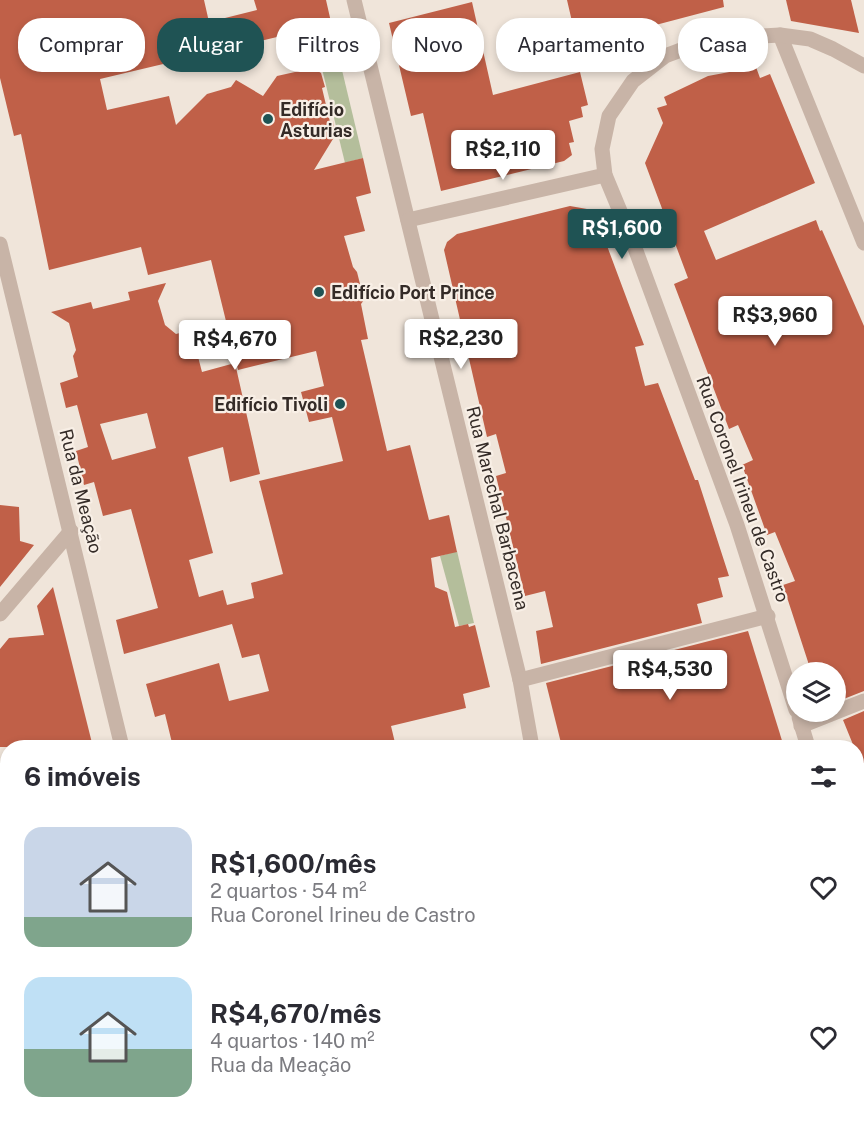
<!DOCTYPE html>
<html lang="pt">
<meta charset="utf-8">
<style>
body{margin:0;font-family:"Public Sans",sans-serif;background:#f7f7f7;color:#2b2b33;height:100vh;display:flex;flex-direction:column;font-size:22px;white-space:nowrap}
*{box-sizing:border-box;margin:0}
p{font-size:20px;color:#7c7c81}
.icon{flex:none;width:33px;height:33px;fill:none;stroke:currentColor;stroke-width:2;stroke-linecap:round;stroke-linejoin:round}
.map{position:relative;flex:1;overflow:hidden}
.details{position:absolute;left:0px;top:740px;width:864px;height:386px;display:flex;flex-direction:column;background:#fff;border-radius:24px 24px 0 0;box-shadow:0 3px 9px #0003}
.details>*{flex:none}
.guide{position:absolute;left:18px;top:18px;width:828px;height:54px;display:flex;gap:12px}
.fabs{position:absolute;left:786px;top:662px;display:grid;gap:12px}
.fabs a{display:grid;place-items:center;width:60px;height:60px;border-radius:50%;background:#fff;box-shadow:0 3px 9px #0003;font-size:30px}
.price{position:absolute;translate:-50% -51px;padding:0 14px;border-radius:6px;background:#fff;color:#222;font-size:20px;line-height:39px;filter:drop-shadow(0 2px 3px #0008)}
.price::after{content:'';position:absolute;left:50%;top:36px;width:18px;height:14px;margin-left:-9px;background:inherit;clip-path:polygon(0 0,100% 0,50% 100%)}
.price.selected{background:#1f5354;color:#fff}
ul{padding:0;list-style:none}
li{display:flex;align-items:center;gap:18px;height:150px;padding:0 24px}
li span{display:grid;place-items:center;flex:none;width:168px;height:120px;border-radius:18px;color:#555}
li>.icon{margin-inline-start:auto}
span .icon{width:72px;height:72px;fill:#fffc;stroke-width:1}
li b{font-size:26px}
h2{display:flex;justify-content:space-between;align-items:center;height:72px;padding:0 24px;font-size:26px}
.chip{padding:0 21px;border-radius:24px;background:#fff;box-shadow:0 3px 9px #0003;font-size:21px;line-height:54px}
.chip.selected{background:#1f5354;color:#fff}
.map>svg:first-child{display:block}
.green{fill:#b4be9b}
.building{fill:#c06048;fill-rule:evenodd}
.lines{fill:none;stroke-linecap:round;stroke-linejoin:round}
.minor{stroke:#c8b4a7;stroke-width:15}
.poi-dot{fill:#1f5354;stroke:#f8efe6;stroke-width:2}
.labels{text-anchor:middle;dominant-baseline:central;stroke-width:4.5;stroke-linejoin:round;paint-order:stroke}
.poi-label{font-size:18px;font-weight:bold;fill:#342b27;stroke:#f8efe6;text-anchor:start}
.street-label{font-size:18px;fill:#342b27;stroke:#f8efe6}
</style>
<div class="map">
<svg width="864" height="1124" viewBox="0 0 864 1124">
<rect width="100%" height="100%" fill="#f0e5da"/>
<g class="green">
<path d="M331 24 363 158 345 163 312 28Z"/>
<path d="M457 551 474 623 459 626 440 556Z"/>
<path d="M856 922 864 945V987L857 981Z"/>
</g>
<g class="building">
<path d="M0 0H204L209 22 257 10 254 0H326L331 22 323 24V26L100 79 107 110 169 96 176 125 207 94 231 87 236 80 263 96 277 76 313 68 321 73 325 87 322 88 330 122 333 121 336 134 314 170 363 158 371 193 356 197 365 231 344 236 353 267 357 272 364 300 361 304 368 339 361 340 387 451 410 445 429 520 449 515 457 552 431 558 435 587 447 592 455 627 468 624 469 627 475 625 490 687 463 694 466 708 391 726 396 747H173L165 714 155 717 146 684 219 663 229 701 269 691 259 654 242 658 232 624 124 654 116 620 158 608 131 509 103 516 94 482 84 485 76 451 88 447 77 405 66 408 60 383 78 377 73 356 76 350 69 323 51 312 91 302 93 309 130 300 128 292 166 283 158 301 165 325 176 334 191 330 202 372 235 363 260 474 230 482 223 447 188 457 213 553 189 560 199 597 223 590 227 605 254 598 251 583 283 574 259 481 343 461 332 417 309 422 301 392 324 386 316 351 238 370 211 260 148 275 141 247 49 270 21 134 14 136 0 78ZM147 413 156 448 112 460 100 424Z"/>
<path d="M567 0H723L724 7 648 27V30L645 31 646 33 613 41 614 48 580 56Z"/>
<path d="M786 0H851L859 33 791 21Z"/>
<path d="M472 2 493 95 580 72 588 105 581 107 583 117 569 121 574 142 569 143 572 155 564 161 441 191 423 113 411 116 389 23Z"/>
<path d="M756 67 760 78 770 74 815 183 704 231 716 260 816 220 820 231 822 230 864 326V691L836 702V672H823L820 664 810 668 783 585 795 581 775 532 767 535 742 465 753 460 738 425 729 429 674 284 688 278 645 163 663 123 657 108 667 105 664 97 708 76Z"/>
<path d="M570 206 587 209 597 219 644 345 635 347 645 386 658 383 695 480H698L729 576 718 578 723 597 697 604 702 623 541 664 536 631 553 627 545 591 525 596 496 476 506 473 496 434 487 437 444 250 447 242 457 234Z"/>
<path d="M0 505 19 507 20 541 34 545 0 587Z"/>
<path d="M53 587 93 747H0V649L9 638 44 635 37 606Z"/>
<path d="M748 631 784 747H562L546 683Z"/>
<path d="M864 711V771H863L856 754V747H854L843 720Z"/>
</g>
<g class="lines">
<g class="minor">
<path d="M354 0 520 680 532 747"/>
<path d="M780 35 864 243"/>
<path d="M408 220 605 175"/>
<path d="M0 244 122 747"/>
<path d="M0 614 71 531"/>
<path d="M520 680 768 616"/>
<path d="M796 710 737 525 632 240 605 175 602 149 609 116 633 81 665 56 710 39 780 35 810 39 833 49 864 66"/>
<path d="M799 717 808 747"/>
<path d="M801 726 864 701"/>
<path d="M856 885 864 907"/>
<path d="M856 990 864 997"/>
<path d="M0 1060 8 1059"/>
<path d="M299 1118 315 1124"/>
</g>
</g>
<g class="poi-dot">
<circle cx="268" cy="119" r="6"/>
<circle cx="319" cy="292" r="6"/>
<circle cx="340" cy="404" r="6"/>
</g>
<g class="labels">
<g class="poi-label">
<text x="280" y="109">Edifício<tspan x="280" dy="21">Asturias</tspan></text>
<text x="331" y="292">Edifício Port Prince</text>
<text x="328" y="404" text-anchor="end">Edifício Tivoli</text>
</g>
<g class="street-label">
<text transform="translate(743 489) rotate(70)">Rua Coronel Irineu de Castro</text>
<text transform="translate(81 491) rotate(76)">Rua da Meação</text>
<text transform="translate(498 508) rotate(76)">Rua Marechal Barbacena</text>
</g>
</g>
</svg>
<div class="fabs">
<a><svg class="icon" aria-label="layers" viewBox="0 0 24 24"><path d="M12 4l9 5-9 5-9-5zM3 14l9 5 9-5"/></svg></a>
</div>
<b class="price" style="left:503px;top:181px">R$2,110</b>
<b class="price selected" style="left:622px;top:260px">R$1,600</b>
<b class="price" style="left:775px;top:347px">R$3,960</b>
<b class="price" style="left:461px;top:370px">R$2,230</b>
<b class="price" style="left:235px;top:371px">R$4,670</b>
<b class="price" style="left:670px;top:701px">R$4,530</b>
<div class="guide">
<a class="chip">Comprar</a>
<a class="chip selected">Alugar</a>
<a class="chip">Filtros</a>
<a class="chip">Novo</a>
<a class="chip">Apartamento</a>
<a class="chip">Casa</a>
</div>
<section class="details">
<h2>6 imóveis<svg class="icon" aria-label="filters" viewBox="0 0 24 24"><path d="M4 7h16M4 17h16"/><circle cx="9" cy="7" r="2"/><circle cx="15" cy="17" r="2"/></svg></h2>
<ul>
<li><span style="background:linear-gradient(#c9d6e8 75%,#7fa58c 0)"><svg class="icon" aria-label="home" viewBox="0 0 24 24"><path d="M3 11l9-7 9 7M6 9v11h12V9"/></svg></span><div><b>R$1,600/mês</b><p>2 quartos · 54 m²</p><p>Rua Coronel Irineu de Castro</p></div><svg class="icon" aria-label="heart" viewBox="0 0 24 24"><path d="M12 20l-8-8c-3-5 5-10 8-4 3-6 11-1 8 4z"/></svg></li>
<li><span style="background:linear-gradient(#bfe0f5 60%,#7fa58c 0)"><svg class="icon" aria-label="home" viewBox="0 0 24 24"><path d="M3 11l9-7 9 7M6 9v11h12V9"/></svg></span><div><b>R$4,670/mês</b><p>4 quartos · 140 m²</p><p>Rua da Meação</p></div><svg class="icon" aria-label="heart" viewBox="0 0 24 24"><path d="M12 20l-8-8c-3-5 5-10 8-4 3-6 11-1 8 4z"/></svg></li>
</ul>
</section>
</div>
